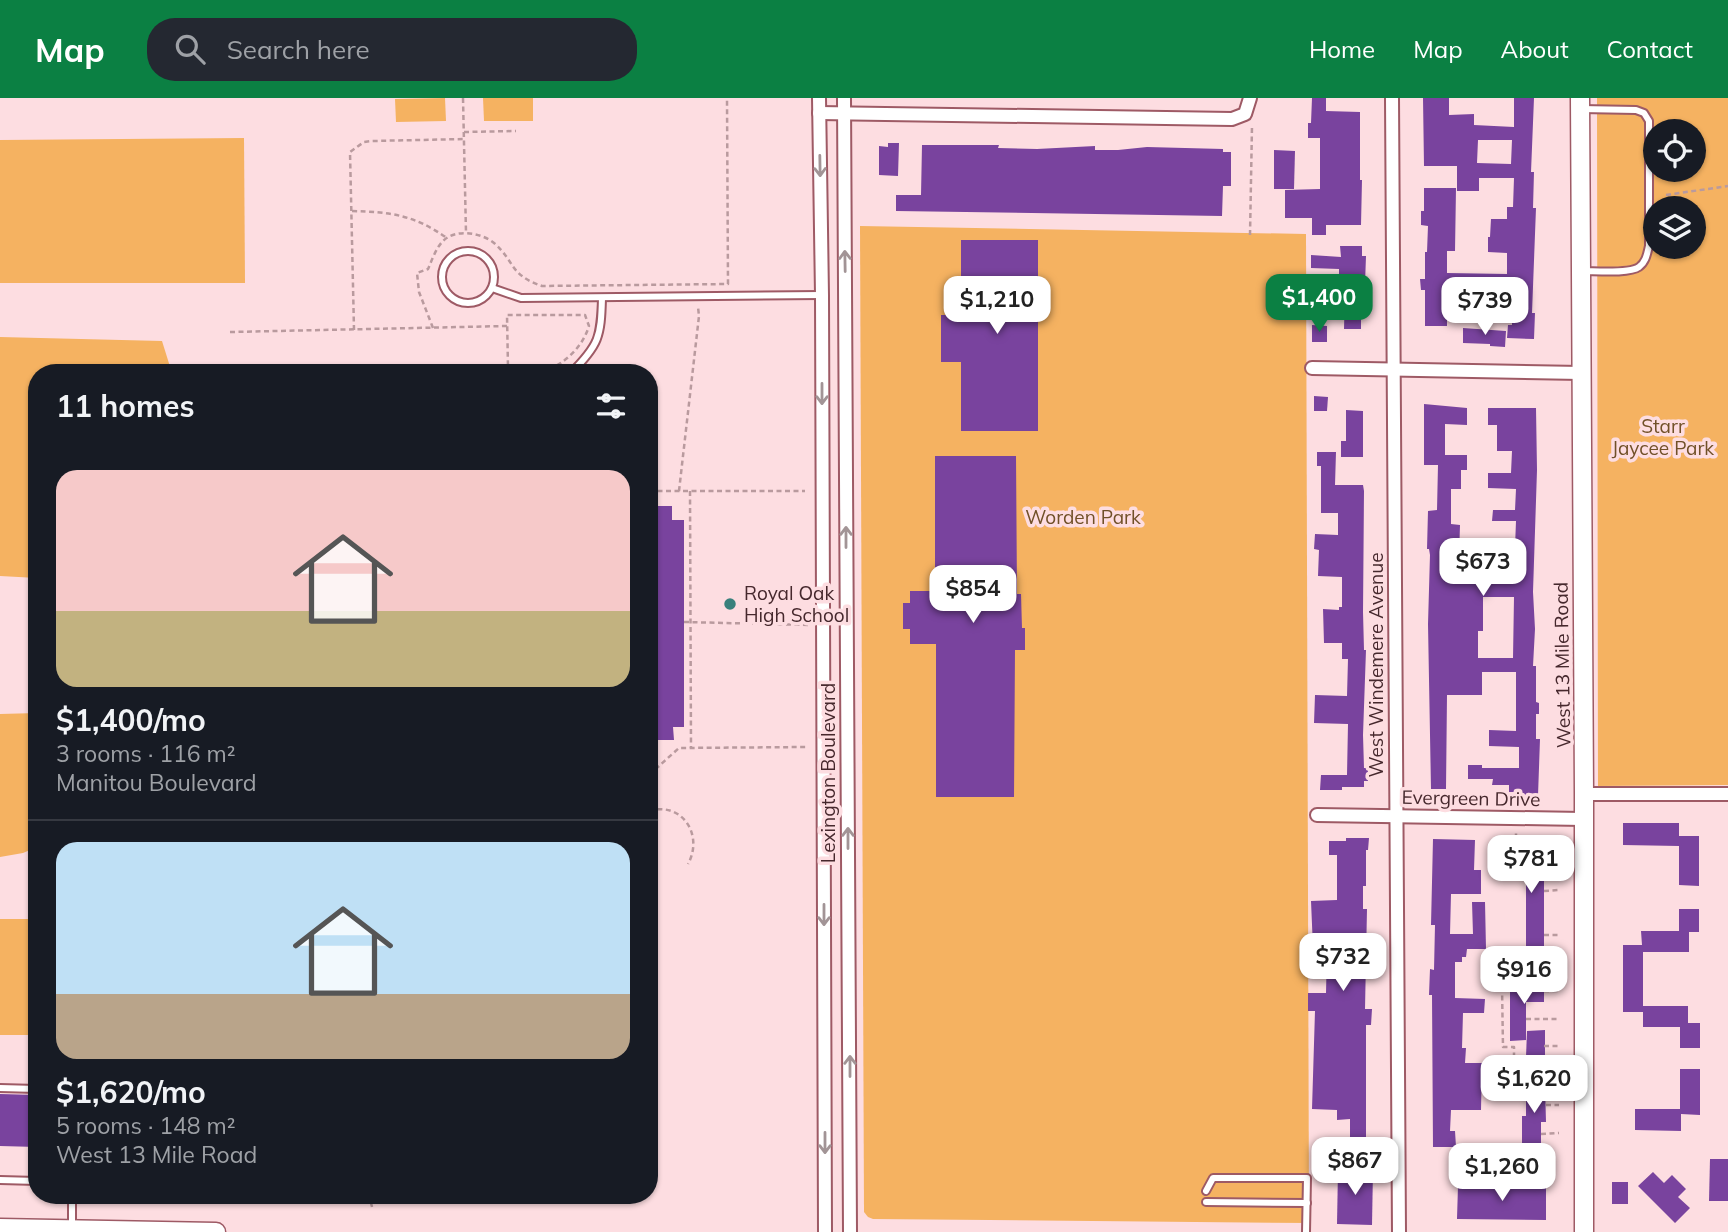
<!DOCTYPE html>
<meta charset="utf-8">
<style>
body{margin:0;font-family:Mulish,sans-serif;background:#242831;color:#f1f3f6;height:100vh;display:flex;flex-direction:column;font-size:26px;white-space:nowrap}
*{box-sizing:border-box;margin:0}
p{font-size:23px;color:#9ea1a6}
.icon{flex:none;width:38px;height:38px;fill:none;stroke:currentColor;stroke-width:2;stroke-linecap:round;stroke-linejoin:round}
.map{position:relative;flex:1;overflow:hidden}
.drawer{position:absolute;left:28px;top:266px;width:630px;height:840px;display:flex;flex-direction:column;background:#171b24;border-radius:28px;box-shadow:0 2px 5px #0004}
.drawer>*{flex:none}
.controls{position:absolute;left:1643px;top:21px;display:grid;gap:14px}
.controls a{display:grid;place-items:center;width:63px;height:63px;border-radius:50%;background:#171b24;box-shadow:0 2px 5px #0004;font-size:35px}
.price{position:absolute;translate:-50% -60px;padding:0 16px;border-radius:14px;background:#fff;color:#222;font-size:23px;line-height:46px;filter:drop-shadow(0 2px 4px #0008)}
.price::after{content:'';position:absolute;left:50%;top:42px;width:21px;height:16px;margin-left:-10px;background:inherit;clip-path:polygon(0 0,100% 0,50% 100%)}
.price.current{background:#0b8043;color:#fff}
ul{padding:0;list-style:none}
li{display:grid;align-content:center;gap:14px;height:371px;padding:0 28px}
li+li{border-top:2px solid #363941}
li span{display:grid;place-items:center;height:217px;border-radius:21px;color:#555}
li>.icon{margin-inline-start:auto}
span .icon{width:126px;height:126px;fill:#fffc;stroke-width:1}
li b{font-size:30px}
h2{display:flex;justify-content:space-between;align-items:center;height:84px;padding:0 28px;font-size:30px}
header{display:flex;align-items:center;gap:42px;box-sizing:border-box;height:98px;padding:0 35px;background:#0b8043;color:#fff}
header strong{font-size:33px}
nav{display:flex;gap:38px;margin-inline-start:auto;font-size:24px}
.search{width:490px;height:63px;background:#242831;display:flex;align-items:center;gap:18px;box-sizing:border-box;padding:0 24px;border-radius:28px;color:#9ea1a6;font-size:26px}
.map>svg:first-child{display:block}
.green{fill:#f5b261;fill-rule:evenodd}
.building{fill:#79439e;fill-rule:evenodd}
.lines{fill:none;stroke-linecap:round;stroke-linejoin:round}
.lane-casing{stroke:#9e5a65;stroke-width:10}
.street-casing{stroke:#9e5a65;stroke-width:16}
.secondary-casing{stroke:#9e5a65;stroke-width:21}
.path{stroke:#b99a9e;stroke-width:2.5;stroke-dasharray:5 3.5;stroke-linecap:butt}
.lane{stroke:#fff;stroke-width:6}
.street{stroke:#fff;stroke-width:12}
.secondary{stroke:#fff;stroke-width:18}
.oneway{stroke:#a29496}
.poi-dot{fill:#39807c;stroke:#fddde1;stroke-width:2.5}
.labels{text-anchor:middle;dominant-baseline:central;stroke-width:7;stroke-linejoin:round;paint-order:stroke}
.park-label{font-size:19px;fill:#715028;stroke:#fddde1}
.poi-label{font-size:19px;fill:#46282d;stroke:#fddde1;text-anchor:start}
.street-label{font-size:19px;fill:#46282d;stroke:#fddde1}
</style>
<header>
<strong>Map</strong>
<div class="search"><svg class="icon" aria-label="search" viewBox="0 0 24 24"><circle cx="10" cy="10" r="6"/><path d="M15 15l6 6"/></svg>Search here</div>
<nav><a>Home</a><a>Map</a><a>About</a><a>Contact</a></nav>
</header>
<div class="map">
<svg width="1728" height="1134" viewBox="0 0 1728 1134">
<rect width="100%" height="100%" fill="#fddde1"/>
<g class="green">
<path d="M445 0 446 23 396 24 395 1Z"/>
<path d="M483 0H533V23H484Z"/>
<path d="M1597 0H1728V687L1598 688ZM1656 33H1694V72H1656ZM1656 110H1694V149H1656Z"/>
<path d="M244 40 245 185H0V42Z"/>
<path d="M860 128 1306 136 1309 1125 873 1121 868 1119 864 1114Z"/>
<path d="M0 239 162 243 172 275H37V480L0 478Z"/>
<path d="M37 615V749L23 755 0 759V616Z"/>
<rect x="0" y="821" width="37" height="116"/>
</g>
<g class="building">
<path d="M1312 0H1326V13L1360 14V82H1362L1361 127H1326V137H1312V120H1285V92L1320 91V40H1308V25H1311Z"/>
<path d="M1423 0H1449V17L1474 16V27L1514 29V0H1534L1531 74H1534L1533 110H1536L1532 215H1535L1534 241 1507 240 1508 227H1512V196L1505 195V191H1486V187H1454V198H1447V228H1425V192H1421L1420 181H1425V154H1427L1428 128 1421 127V113H1424V90H1456L1455 153H1447V175L1507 176V155L1488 154V139H1490L1491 121H1507V109H1513L1514 80H1479V93H1457V68H1424ZM1478 42H1512L1511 66 1477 65Z"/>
<path d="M888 45H899L898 78 879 77V48L888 49Z"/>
<path d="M922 47H999L998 50 1037 51 1095 48V52H1118L1147 49 1223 51V54H1231V88H1223L1222 118 896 113V97H921Z"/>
<path d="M1274 52 1295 53 1294 91H1274Z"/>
<path d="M961 142H1038V333H961V264H941V217H961Z"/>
<path d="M1340 148H1362V158H1366L1365 186H1361V231H1344L1345 191H1339V171L1311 170V157L1341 159Z"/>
<path d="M1312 227 1327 228V244H1312Z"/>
<path d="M1463 230 1506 233 1505 249 1490 248V246L1463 245Z"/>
<path d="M1314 298 1328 299 1327 313H1314Z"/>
<path d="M1424 306 1467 310V327L1445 326V357H1467V372H1461V391H1451V426L1460 427 1459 459H1476L1475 486H1513L1514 461 1492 460V449H1515L1516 423H1492L1493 412H1515L1516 391 1488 390V375H1511L1512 353H1497V327H1488V310H1536L1537 372 1533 494 1535 531 1533 568H1536V604L1539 605V616H1536V641H1540L1538 698H1517V694H1509V687H1492L1493 681H1468V667H1482V670H1519V649L1489 648V632L1516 633V574H1482V597H1447L1446 691H1431L1428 526 1430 457 1429 451H1427L1428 413 1437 412 1438 367H1424ZM1483 499H1514L1513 560H1478V533H1483Z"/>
<path d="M1346 312 1363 313V359H1341V343H1346Z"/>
<path d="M1317 354H1336L1335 387H1363L1364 393 1363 514 1364 552H1366L1363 637 1364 670H1368V683H1364V689H1342V692H1320L1321 677H1347L1348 626 1314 625 1315 597 1347 598 1348 561H1342V545H1324L1323 511 1339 512V509H1342V479L1318 478 1319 452 1314 451 1315 436 1338 437V415H1321V368H1317Z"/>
<path d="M935 358H1016L1017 496H1021L1022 530H1025V552H1015L1014 699H936V546H910V531H903V505H910V493H935Z"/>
<path d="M649 408H672V422H684V629H673L674 642H649Z"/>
<path d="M1623 725H1679V748L1623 747Z"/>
<path d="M1679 738H1699V788L1679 787Z"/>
<path d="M1346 740H1369L1368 752H1366V788H1363V811H1367L1365 911H1372L1371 927H1366V1049H1350V1021L1337 1022V1012L1312 1011 1315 913H1308V895H1326L1327 851 1313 850 1311 803 1337 802V757H1329V743H1346Z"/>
<path d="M1433 741 1475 742 1474 772H1481V796H1451L1450 836H1473L1472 804H1485L1486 851H1467L1466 859H1462V864H1455V900L1485 901 1484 915H1463L1462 950H1466L1465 965H1482L1481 1012H1451L1450 1033H1455L1456 1049H1433L1432 897H1429L1430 871 1434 872 1435 827H1431Z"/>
<path d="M1502 749H1537V761H1544V857L1526 858V767H1502Z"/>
<path d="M1679 811H1699V834H1689V854H1643V908H1688V925H1700V950H1680V929H1643V914H1623V847H1642L1641 833H1679Z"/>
<path d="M1525 879H1544V904H1526V942L1510 943V894H1525Z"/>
<path d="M1545 932V959H1526L1527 933Z"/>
<path d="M1680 971H1700V1017L1681 1016V1033L1635 1032V1011H1680Z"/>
<path d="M1526 988H1545L1546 1024H1541V1046H1522V1018H1526Z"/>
<path d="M0 996 37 997V1049L0 1048Z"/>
<rect x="1322" y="1045" width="16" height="14"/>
<path d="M1462 1046 1478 1047V1061H1462Z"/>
<path d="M1710 1061H1728V1103H1709Z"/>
<path d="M1338 1072H1373L1372 1127 1337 1126Z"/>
<path d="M1653 1074 1664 1085 1672 1077 1686 1091 1678 1099 1690 1110 1675 1125 1638 1088Z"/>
<rect x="1612" y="1084" width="16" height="22"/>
<path d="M1458 1088 1546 1089V1122L1457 1121Z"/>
</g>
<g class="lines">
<g class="lane-casing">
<g id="lane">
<path d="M1581 11 1636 12 1644 15 1649 23V148C1647 156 1646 164 1639 169 1629 176 1596 173 1582 173"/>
<circle cx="468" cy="179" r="26"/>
<path d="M492 190 521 200 822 197"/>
<path d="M571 275C599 247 601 239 602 200"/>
<path d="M0 990 37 991"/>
<path d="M0 1082 37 1083"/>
<path d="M1206 1093 1213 1080H1307L1306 1134"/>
<path d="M1206 1104 1307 1105"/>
<path d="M72 1130V1097"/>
</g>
</g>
<g class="street-casing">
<g id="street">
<path d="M819 0 822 197 825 1134"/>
<path d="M844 0 850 1134"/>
<path d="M1392 0 1399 1134"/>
<path d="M819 15 1232 21 1245 16 1250 0"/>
<path d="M1312 270 1581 275"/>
<path d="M1584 696H1728"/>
<path d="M1317 717 1583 721"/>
</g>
</g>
<g class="secondary-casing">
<g id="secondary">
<path d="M1580 0 1584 696V1134"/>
<path d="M0 1130 216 1134"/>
</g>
</g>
<g class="path">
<path d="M463 0 466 135"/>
<path d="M464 34 516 33"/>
<path d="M1666 97 1728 88"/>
<path d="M352 113C391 114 414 117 447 140"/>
<path d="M1250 137 1252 28"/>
<path d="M433 230 419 194 417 175 428 171C432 162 436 150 443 143 456 130 482 135 494 145 515 163 509 177 542 188L728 186 727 0"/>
<path d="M354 232 350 54 364 44 372 43 464 41"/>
<path d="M230 234 507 228"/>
<path d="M511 275 508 270 507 217H585L589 228C582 251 562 268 540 275"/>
<path d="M649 393H805"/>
<path d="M679 393 699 218 698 209"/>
<path d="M690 393 691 650"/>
<path d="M684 524 810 527"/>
<path d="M649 677 679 650 807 649"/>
<path d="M649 713C682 703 704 737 688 766"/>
<path d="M1516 749V735"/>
<path d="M1544 793 1558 792"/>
<path d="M1544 837H1558"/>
<path d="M1514 866 1513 889H1502L1503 949H1514V976"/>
<path d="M1544 893H1558"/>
<path d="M1526 921H1558"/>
<path d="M1544 948H1559"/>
<path d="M1546 1007H1559"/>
<path d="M1541 1036 1559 1035"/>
<path d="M369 1097 372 1109"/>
</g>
<use href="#lane" class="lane"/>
<use href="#street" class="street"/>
<use href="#secondary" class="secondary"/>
</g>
<defs><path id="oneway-shaft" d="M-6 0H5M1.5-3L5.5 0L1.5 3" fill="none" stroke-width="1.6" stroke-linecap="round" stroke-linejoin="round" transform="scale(1.75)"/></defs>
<g class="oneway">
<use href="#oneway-shaft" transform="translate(820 68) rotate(89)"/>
<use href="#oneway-shaft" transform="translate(845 163) rotate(-91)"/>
<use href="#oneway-shaft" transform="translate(822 296) rotate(90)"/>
<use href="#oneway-shaft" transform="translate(846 439) rotate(-90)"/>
<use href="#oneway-shaft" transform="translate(848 740) rotate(-90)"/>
<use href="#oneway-shaft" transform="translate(824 817) rotate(90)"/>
<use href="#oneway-shaft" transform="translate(850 968) rotate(-90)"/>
<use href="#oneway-shaft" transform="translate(825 1045) rotate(90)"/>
</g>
<circle class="poi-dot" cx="730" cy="506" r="7"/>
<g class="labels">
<g class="park-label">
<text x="1663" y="328">Starr<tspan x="1663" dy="22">Jaycee Park</tspan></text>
<text x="1083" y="419">Worden Park</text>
</g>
<g class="poi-label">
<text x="744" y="495">Royal Oak<tspan x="744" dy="22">High School</tspan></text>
</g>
<g class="street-label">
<text transform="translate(1376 567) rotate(-90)">West Windemere Avenue</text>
<text transform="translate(1562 567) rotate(-91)">West 13 Mile Road</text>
<text transform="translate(828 675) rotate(-90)">Lexington Boulevard</text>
<text transform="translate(1471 700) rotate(1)">Evergreen Drive</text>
</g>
</g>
</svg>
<div class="controls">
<a><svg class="icon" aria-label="locate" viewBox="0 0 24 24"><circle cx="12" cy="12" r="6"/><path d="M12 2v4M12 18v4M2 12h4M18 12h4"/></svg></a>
<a><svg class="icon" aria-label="layers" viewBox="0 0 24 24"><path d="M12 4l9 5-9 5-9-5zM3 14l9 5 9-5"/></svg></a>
</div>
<b class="price current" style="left:1319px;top:236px">$1,400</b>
<b class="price" style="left:997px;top:238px">$1,210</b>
<b class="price" style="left:1485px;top:239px">$739</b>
<b class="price" style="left:1483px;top:500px">$673</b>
<b class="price" style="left:973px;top:527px">$854</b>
<b class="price" style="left:1531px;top:797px">$781</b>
<b class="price" style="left:1343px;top:895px">$732</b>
<b class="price" style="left:1524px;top:908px">$916</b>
<b class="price" style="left:1534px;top:1017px">$1,620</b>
<b class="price" style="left:1355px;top:1099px">$867</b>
<b class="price" style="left:1502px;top:1105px">$1,260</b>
<section class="drawer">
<h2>11 homes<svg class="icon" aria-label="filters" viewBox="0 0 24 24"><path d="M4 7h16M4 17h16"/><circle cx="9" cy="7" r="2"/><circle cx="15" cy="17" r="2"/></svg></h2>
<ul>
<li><span style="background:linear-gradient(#f6c9c9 65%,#c2b280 0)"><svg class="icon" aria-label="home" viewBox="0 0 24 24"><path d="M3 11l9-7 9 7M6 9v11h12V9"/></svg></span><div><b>$1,400/mo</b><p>3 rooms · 116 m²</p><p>Manitou Boulevard</p></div></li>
<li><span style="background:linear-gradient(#bfe0f5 70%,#b9a48a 0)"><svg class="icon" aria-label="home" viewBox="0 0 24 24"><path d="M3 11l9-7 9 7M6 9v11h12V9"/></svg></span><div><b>$1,620/mo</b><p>5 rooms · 148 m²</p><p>West 13 Mile Road</p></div></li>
</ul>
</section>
</div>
